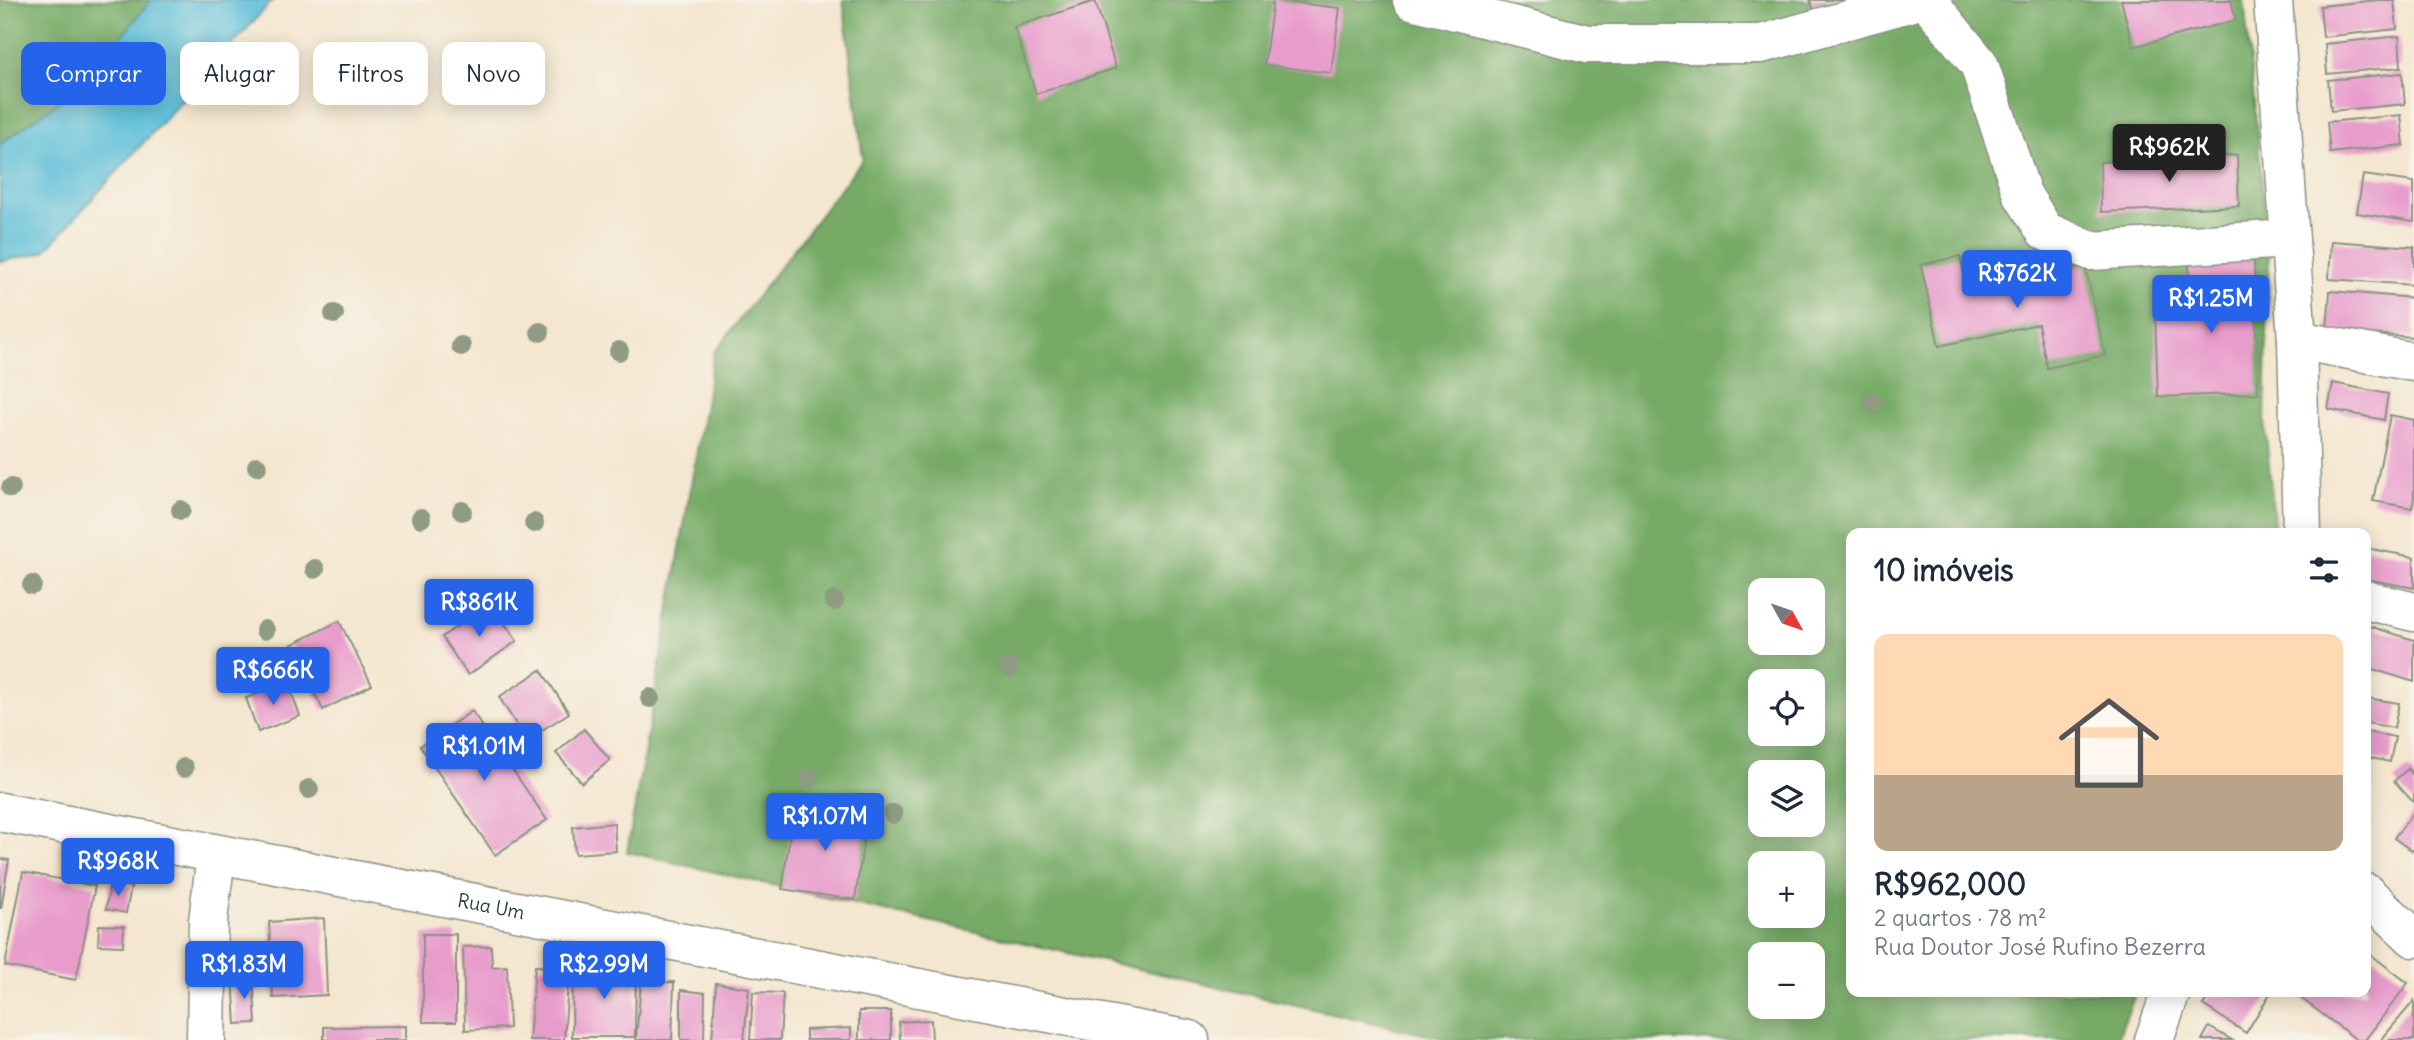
<!DOCTYPE html>
<html lang="pt">
<meta charset="utf-8">
<style>
body{margin:0;font-family:Delius,sans-serif;background:#f6f6f7;color:#1f2937;height:100vh;display:flex;flex-direction:column;font-size:26px;white-space:nowrap}
*{box-sizing:border-box;margin:0}
p{font-size:23px;color:#747a83}
.icon{flex:none;width:38px;height:38px;fill:none;stroke:currentColor;stroke-width:2;stroke-linecap:round;stroke-linejoin:round}
.map{position:relative;flex:1;overflow:hidden}
.panel{position:absolute;left:1846px;top:528px;width:525px;height:469px;display:flex;flex-direction:column;background:#fff;border-radius:14px;box-shadow:0 4px 18px #0003}
.panel>*{flex:none}
.guide{position:absolute;left:21px;top:42px;width:665px;height:63px;display:flex;gap:14px}
.needle{width:46px;rotate:130deg}
.buttons{position:absolute;left:1748px;top:578px;display:grid;gap:14px}
.buttons a{display:grid;place-items:center;width:77px;height:77px;border-radius:14px;background:#fff;box-shadow:0 4px 18px #0003;font-size:35px}
.price{position:absolute;translate:-50% -60px;padding:0 16px;border-radius:7px;background:#2563eb;color:#fff;font-size:23px;line-height:46px;filter:drop-shadow(0 2px 4px #0008)}
.price::after{content:'';position:absolute;left:50%;top:42px;width:21px;height:16px;margin-left:-10px;background:inherit;clip-path:polygon(0 0,100% 0,50% 100%)}
.price.on{background:#222;color:#fff}
ul{padding:0;list-style:none}
li{display:grid;align-content:center;gap:14px;height:371px;padding:0 28px}
li span{display:grid;place-items:center;height:217px;border-radius:14px;color:#555}
li>.icon{margin-inline-start:auto}
span .icon{width:126px;height:126px;fill:#fffc;stroke-width:1}
li b{font-size:30px}
h2{display:flex;justify-content:space-between;align-items:center;height:84px;padding:0 28px;font-size:30px}
.tag{padding:0 24px;border-radius:14px;background:#fff;box-shadow:0 4px 18px #0003;font-size:24px;line-height:63px}
.tag.on{background:#2563eb;color:#fff}
.map>svg:first-child{display:block}
.forest{fill:#76aa66;stroke:#4a744d;stroke-width:2;fill-rule:evenodd}
.water{fill:#5abed9;stroke:#3c7e86;stroke-width:2}
.building{fill:#e89ccc}
.lines{fill:none;stroke-linecap:round;stroke-linejoin:round}
.minor-casing{stroke:#8a9282;stroke-width:41}
.secondary-casing{stroke:#8a9282;stroke-width:41}
.minor{stroke:#fff;stroke-width:38}
.secondary{stroke:#fff;stroke-width:38}
.tree{fill:#8f9c83}
.labels{text-anchor:middle;dominant-baseline:central;stroke-width:6;stroke-linejoin:round;paint-order:stroke}
.street-label{font-size:19px;fill:#1f3d34;stroke:#f7f3e8}
</style>
<div class="map">
<svg width="2414" height="1040" viewBox="0 0 2414 1040">
<rect width="100%" height="100%" fill="#f7f3e8"/>
<filter id="ink" filterUnits="userSpaceOnUse"><feTurbulence type="fractalNoise" baseFrequency=".0143" numOctaves="2"/><feDisplacementMap in="SourceGraphic" scale="14" xChannelSelector="R" yChannelSelector="G"/><feConvolveMatrix kernelMatrix="1 2 1 2 8 2 1 2 1" color-interpolation-filters="sRGB"/></filter>
<filter id="wash" filterUnits="userSpaceOnUse"><feTurbulence type="fractalNoise" baseFrequency=".00686" numOctaves="4" result="noise"/><feDisplacementMap in="SourceGraphic" scale="28" xChannelSelector="R" yChannelSelector="G"/><feGaussianBlur stdDeviation="1.57" result="paint"/><feColorMatrix in="noise" values="0 0 0 0 0 0 0 0 0 0 0 0 0 0 0 0 0 1.4 0 .05"/><feComposite in="paint" operator="in"/></filter>
<g filter="url(#wash)">
<rect width="100%" height="100%" fill="#f4e6cf"/>
<g class="forest">
<path d="M0 0H151L84 84 0 144Z"/>
<path d="M843 0H2244L2269 251 2265 421 2275 534H1852V992H2136L2117 1040H1449L627 852 714 353 863 159ZM1760 590H1813V642H1760ZM1760 681H1813V733H1760ZM1760 772H1813V824H1760ZM1760 863H1813V915H1760ZM1760 954H1813V1006H1760Z"/>
</g>
<path class="water" d="M151 0H273L44 252 0 262V144L84 84Z"/>
<g id="blocks">
<g class="building">
<path d="M1273 0 1340 8 1331 73 1264 65Z"/>
<path d="M1810 0H1886L1818 23Z"/>
<path d="M2121 0H2231L2236 20 2133 47Z"/>
<path d="M2378 0H2394L2397 29 2323 37 2320 6Z"/>
<path d="M1095 1 1116 68 1036 94 1014 27Z"/>
<path d="M2399 36 2401 67 2327 74 2325 44Z"/>
<path d="M2402 73 2405 104 2331 111 2328 80Z"/>
<path d="M2401 115 2404 145 2330 153 2327 122Z"/>
<path d="M2237 155 2239 206 2101 212 2100 162Z"/>
<path d="M2363 175 2414 182V222L2357 213Z"/>
<path d="M2331 241 2414 247V285L2329 279Z"/>
<path d="M1960 256 1968 291 2085 265 2105 355 2047 368 2038 324 1939 346 1921 265Z"/>
<path d="M2254 260 2258 393 2158 397 2155 313 2191 312 2189 263Z"/>
<path d="M2330 291 2414 298V337L2327 331Z"/>
<path d="M2333 383 2388 394 2384 420 2328 409Z"/>
<path d="M2390 415 2414 420V498L2412 508 2373 501Z"/>
<path d="M2366 548 2414 557V588L2366 579Z"/>
<path d="M490 603 517 641 468 675 442 637Z"/>
<path d="M339 621 372 685 323 710 291 645Z"/>
<path d="M2366 625 2414 640V682L2366 667Z"/>
<path d="M541 670 569 713 526 740 499 697Z"/>
<path d="M288 683 300 716 258 732 246 698Z"/>
<path d="M2366 698 2399 703 2394 728 2366 723Z"/>
<path d="M472 711 547 820 495 855 420 746Z"/>
<path d="M584 729 610 760 582 783 556 753Z"/>
<path d="M2366 732 2395 737 2390 762 2366 757Z"/>
<path d="M2408 769 2414 776V803L2394 781Z"/>
<path d="M794 806 867 817 855 900 782 889Z"/>
<path d="M2414 812V849L2412 851 2394 838Z"/>
<path d="M614 823 616 851 575 854 573 827Z"/>
<path d="M0 859 9 860 1 908H0Z"/>
<path d="M23 872 95 886 76 980 5 966Z"/>
<path d="M110 883 131 887 126 913 106 909Z"/>
<path d="M324 918 327 995 273 998 269 922Z"/>
<path d="M99 925 124 926 123 946 98 945Z"/>
<rect x="423" y="934" width="33" height="88"/>
<path d="M491 946 492 967 507 966 509 1028 465 1030 463 947Z"/>
<path d="M2366 951 2408 983 2365 1040H2357L2302 999 2308 992H2366Z"/>
<path d="M573 964 636 965 635 1037H572Z"/>
<path d="M535 966 569 968 564 1040H529Z"/>
<path d="M253 977 256 1023 236 1024 233 978Z"/>
<path d="M674 982 672 1040H636L641 983Z"/>
<path d="M716 983 749 988 744 1040H712Z"/>
<path d="M681 990 705 993 704 1040H681Z"/>
<path d="M753 992 783 993 780 1040H750Z"/>
<path d="M2212 992H2271L2246 1033 2203 1005Z"/>
<path d="M2414 1001V1040H2381Z"/>
<rect x="859" y="1011" width="32" height="29"/>
<path d="M931 1020 932 1040H900L899 1022Z"/>
<path d="M406 1026V1040H324V1027Z"/>
<path d="M2209 1027 2232 1040H2202Z"/>
<path d="M851 1028V1040H806V1030Z"/>
</g>
</g>
</g>
<g filter="url(#ink)">
<use href="#blocks" fill-opacity="0" stroke="#8a9282" stroke-width="2"/>
<g class="lines">
<g class="minor-casing">
<g id="minor">
<path d="M1412 0 1587 44H1761L1920 0"/>
<path d="M1927 0 1979 64 2022 194 2045 231 2091 251 2290 239"/>
<path d="M2297 340 2414 362"/>
<path d="M2366 600 2414 612"/>
<path id="s1" d="M0 812 1190 1040"/>
<path d="M2366 893 2414 938"/>
<path d="M206 1040 208 921 216 855"/>
</g>
</g>
<g class="secondary-casing">
<g id="secondary">
<path d="M2273 0 2297 340 2302 534"/>
<path d="M2154 1040 2171 992"/>
</g>
</g>
<use href="#minor" class="minor"/>
<use href="#secondary" class="secondary"/>
</g>
<g class="tree">
<circle cx="334" cy="314" r="10"/>
<circle cx="540" cy="332" r="10"/>
<circle cx="461" cy="346" r="10"/>
<circle cx="619" cy="351" r="10"/>
<circle cx="1873" cy="402" r="10"/>
<circle cx="257" cy="466" r="10"/>
<circle cx="11" cy="488" r="10"/>
<circle cx="181" cy="510" r="10"/>
<circle cx="462" cy="511" r="10"/>
<circle cx="421" cy="518" r="10"/>
<circle cx="534" cy="523" r="10"/>
<circle cx="315" cy="569" r="10"/>
<circle cx="32" cy="585" r="10"/>
<circle cx="834" cy="601" r="10"/>
<circle cx="265" cy="630" r="10"/>
<circle cx="1009" cy="668" r="10"/>
<circle cx="650" cy="698" r="10"/>
<circle cx="184" cy="768" r="10"/>
<circle cx="809" cy="778" r="10"/>
<circle cx="309" cy="789" r="10"/>
<circle cx="893" cy="814" r="10"/>
</g>
</g>
<g class="labels">
<g class="street-label">
<text stroke="none"><textPath href="#s1" startOffset="500">Rua Um</textPath></text>
</g>
</g>
</svg>
<div class="buttons">
<a><svg class="needle" viewBox="-14 -14 28 28"><path d="M0-13l5 13h-10z" fill="#e53935"/><path d="M0 13l5-13h-10z" fill="#747a83"/></svg></a>
<a><svg class="icon" aria-label="locate" viewBox="0 0 24 24"><circle cx="12" cy="12" r="6"/><path d="M12 2v4M12 18v4M2 12h4M18 12h4"/></svg></a>
<a><svg class="icon" aria-label="layers" viewBox="0 0 24 24"><path d="M12 4l9 5-9 5-9-5zM3 14l9 5 9-5"/></svg></a>
<a>+</a>
<a>−</a>
</div>
<b class="price on" style="left:2169px;top:184px">R$962K</b>
<b class="price" style="left:2017px;top:310px">R$762K</b>
<b class="price" style="left:2211px;top:335px">R$1.25M</b>
<b class="price" style="left:479px;top:639px">R$861K</b>
<b class="price" style="left:273px;top:707px">R$666K</b>
<b class="price" style="left:484px;top:783px">R$1.01M</b>
<b class="price" style="left:825px;top:853px">R$1.07M</b>
<b class="price" style="left:118px;top:898px">R$968K</b>
<b class="price" style="left:244px;top:1001px">R$1.83M</b>
<b class="price" style="left:604px;top:1001px">R$2.99M</b>
<div class="guide">
<a class="tag on">Comprar</a>
<a class="tag">Alugar</a>
<a class="tag">Filtros</a>
<a class="tag">Novo</a>
</div>
<section class="panel">
<h2>10 imóveis<svg class="icon" aria-label="filters" viewBox="0 0 24 24"><path d="M4 7h16M4 17h16"/><circle cx="9" cy="7" r="2"/><circle cx="15" cy="17" r="2"/></svg></h2>
<ul>
<li><span style="background:linear-gradient(#ffd9b3 65%,#b9a48a 0)"><svg class="icon" aria-label="home" viewBox="0 0 24 24"><path d="M3 11l9-7 9 7M6 9v11h12V9"/></svg></span><div><b>R$962,000</b><p>2 quartos · 78 m²</p><p>Rua Doutor José Rufino Bezerra</p></div></li>
</ul>
</section>
</div>
